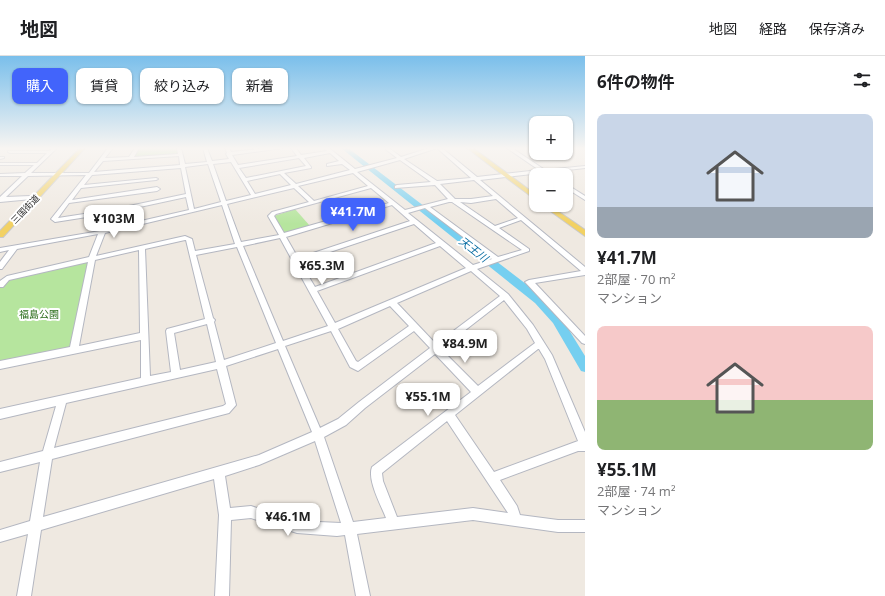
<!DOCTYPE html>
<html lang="ja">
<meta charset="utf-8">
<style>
body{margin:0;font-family:"Open Sans","Noto Sans JP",sans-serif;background:#f6f6f6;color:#202124;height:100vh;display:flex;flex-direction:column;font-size:15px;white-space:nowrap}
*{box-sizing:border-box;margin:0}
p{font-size:13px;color:#757577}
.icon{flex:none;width:22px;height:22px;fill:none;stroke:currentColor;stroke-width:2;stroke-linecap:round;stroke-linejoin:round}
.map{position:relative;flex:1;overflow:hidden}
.details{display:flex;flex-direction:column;background:#fff;width:300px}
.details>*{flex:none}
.top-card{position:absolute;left:12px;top:12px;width:380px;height:36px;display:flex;gap:8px}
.controls{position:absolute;left:529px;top:60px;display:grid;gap:8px}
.controls a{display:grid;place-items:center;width:44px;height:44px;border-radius:8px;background:#fff;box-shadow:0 1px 3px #0004;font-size:20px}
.price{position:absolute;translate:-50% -34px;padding:0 9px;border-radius:8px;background:#fff;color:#222;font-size:13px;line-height:26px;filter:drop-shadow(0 1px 2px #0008)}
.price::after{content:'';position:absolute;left:50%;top:24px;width:12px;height:9px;margin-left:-6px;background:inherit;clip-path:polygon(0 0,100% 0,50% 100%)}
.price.current{background:#4264fb;color:#fff}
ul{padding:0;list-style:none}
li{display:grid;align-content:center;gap:8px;height:212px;padding:0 12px}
li span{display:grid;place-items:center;height:124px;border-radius:8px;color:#555}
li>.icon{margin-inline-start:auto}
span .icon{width:72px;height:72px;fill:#fffc;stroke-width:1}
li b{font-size:17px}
h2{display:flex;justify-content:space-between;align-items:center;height:48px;padding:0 12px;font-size:17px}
.pill{padding:0 14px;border-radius:8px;background:#fff;box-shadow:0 1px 3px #0004;font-size:14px;line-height:36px}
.pill.current{background:#4264fb;color:#fff}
header{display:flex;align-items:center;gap:24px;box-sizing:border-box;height:56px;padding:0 20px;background:#fff;border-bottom:1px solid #e0e0e0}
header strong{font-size:19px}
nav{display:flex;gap:22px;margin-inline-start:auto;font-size:14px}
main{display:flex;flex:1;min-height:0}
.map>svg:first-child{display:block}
.green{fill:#b6e59e}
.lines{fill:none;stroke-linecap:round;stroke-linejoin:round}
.river{fill:#75cff0;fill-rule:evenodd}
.minor-casing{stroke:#b4b7c1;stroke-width:2}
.major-casing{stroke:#c9c9c9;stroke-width:2}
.minor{fill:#fff;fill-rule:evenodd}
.major{fill:#f2d163;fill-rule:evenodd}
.labels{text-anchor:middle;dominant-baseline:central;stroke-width:4;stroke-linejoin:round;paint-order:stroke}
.far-street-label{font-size:9px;fill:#2e2e2e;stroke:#fff}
.park-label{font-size:10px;fill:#2c6e1b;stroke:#fff}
.water-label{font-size:11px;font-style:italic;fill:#0d6fa3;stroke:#fff}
</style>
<header>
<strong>地図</strong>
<nav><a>地図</a><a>経路</a><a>保存済み</a></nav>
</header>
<main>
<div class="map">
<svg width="585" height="540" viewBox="0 0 585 540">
<rect width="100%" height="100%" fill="#efe9e1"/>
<g class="green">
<path d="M145 92H177L178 98 134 101 139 93Z"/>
<path d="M295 153 310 170 284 177 274 160Z"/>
<path d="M88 206 74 294 0 309V232L7 224Z"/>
</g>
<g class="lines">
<path class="river" d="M341 92H348L543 241 561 261 585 300V316L581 315 553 267 535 247Z"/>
<g class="minor-casing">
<g id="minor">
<path d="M52 92H57L31 117H89L108 92H113L105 102 129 101 135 92H139L134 101 178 98 177 92H181L185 108 207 106 203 92H207L212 105 229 103 226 98 227 97 225 92H229L231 96 267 92H283L232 99 238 109 297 100 291 92H296L301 99 327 95 324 92H329L355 113 397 102 384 92H389L401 101 429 92H437L404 103 437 125 471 122 437 92H442L477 121 539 114 507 92H512L545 114 585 110V112L480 124 585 211V219L535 227 585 280V288L582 287 525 226 529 224 581 215 521 164 499 172 529 193V195L477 213 508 238 533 269 552 299 585 376V395H578L500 424 517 450 520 459 558 464H585V476H558L473 464 357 478 370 540H356L345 479 337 480 297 477 251 462 231 464 229 540H215L219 459 214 423 41 474 31 540H17L28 478 0 486V474L30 465 40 406 0 416V406L43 395 56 350 0 363V353L141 322V284L0 313V305L70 291 88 206 9 224 3 231H0V225L7 220 89 201 98 178 17 193 2 213H0V206L9 194 0 196V192L100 175 106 158 55 166 51 163 86 119 28 120 6 141 30 140 32 141V143L0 146V141L22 120H0V118L25 117 34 109H0V107H37L47 97H10L8 96V95H50ZM330 97 339 105 327 108V110L342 108 350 114 296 128 284 117 311 112V111L304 102ZM179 100 180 109 94 116 103 105ZM299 102 306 110 246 122 239 112ZM400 104 431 126 397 129 395 130V132L435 129 448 143 405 154 357 116ZM231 106 251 139 226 145 213 108ZM208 108 221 146 194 153 185 111ZM181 112 186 138 110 154 58 162 69 147 157 135 160 133 157 131 72 144 81 132 156 124 158 123 156 122 84 129 92 119ZM353 117 368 130 314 145 298 130ZM280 118 291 129 255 138 247 125ZM474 124 493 140 471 143H455L440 128ZM294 132 309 146 272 156 268 160 279 179 241 186 227 148ZM371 132 389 147 284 177 274 160 276 158ZM186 141 189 154 106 173 112 157ZM496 143 518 162 495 170 460 146 471 147ZM449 146H452L522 194 498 201 430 151ZM222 149 235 188 195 195 192 183 185 180 96 200 105 177ZM392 149 410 165 298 202 286 181ZM425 152 492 203 473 209 408 157ZM414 168 436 187 315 231 300 206ZM280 182 328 270 283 285 243 190ZM185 184H186L205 263 167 273 166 275 171 316 150 320 145 193ZM440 190 466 212 335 267 317 235ZM237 191 276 287 224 304 214 266 215 264 213 262 196 199ZM139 194 140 277 79 290 95 204ZM471 215 500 240 436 288 397 247ZM504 244 527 273 535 287 478 330 441 293ZM390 250 409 270 358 306 356 305 338 273ZM207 268 216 306 180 314 174 277ZM331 275 350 311 358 315 414 275 430 292 359 346 338 363 320 372 285 290ZM278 293 312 376 259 399 43 461 52 403 229 357 236 349 226 310ZM538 293H539L545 303 578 385 494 416 455 359ZM435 298 471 336 372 411C367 424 381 449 386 462L353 466 324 381 346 369 365 352ZM217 313 226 348 223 350 54 392 66 347ZM447 365 508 457 473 452 397 461 383 425 382 417ZM315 385 341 467 297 465 251 450 230 452 225 420 259 409Z"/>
<path d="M0 101H4V102L0 103Z"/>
<path d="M566 128 585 140V144L566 132Z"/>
</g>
</g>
<g class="major-casing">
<g id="major">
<path d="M80 92H85L3 181H0V175Z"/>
<path d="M467 92H473L536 139V144Z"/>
<path d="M542 149H549L585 174V180Z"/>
</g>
</g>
<use href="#minor" class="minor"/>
<use href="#major" class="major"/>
</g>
<linearGradient id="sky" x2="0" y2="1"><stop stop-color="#7abfeb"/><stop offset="0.55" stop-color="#f8f5f2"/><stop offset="1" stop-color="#f8f5f2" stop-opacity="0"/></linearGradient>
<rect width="585" height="168" fill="url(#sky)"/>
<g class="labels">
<g class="far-street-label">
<text transform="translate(25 153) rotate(-46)">三国街道</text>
</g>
<g class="park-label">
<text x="39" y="258">福島公園</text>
</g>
<g class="water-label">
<text transform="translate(474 193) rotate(38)">天王川</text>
</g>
</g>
</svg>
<div class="controls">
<a>+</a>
<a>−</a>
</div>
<b class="price current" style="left:353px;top:176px">¥41.7M</b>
<b class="price" style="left:114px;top:183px">¥103M</b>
<b class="price" style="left:322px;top:230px">¥65.3M</b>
<b class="price" style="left:465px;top:308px">¥84.9M</b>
<b class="price" style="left:428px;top:361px">¥55.1M</b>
<b class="price" style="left:288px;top:481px">¥46.1M</b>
<div class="top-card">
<a class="pill current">購入</a>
<a class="pill">賃貸</a>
<a class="pill">絞り込み</a>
<a class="pill">新着</a>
</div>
</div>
<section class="details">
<h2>6件の物件<svg class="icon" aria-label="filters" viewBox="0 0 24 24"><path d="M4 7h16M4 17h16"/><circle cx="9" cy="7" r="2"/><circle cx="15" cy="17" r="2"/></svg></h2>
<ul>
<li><span style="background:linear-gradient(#c9d6e8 75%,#9aa5b1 0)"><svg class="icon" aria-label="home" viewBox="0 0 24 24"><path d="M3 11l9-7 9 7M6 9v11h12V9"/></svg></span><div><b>¥41.7M</b><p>2部屋 · 70 m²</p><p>マンション</p></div></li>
<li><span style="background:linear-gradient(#f6c9c9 60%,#8fb573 0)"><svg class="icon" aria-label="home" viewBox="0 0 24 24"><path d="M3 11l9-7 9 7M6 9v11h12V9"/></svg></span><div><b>¥55.1M</b><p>2部屋 · 74 m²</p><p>マンション</p></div></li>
</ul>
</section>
</main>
